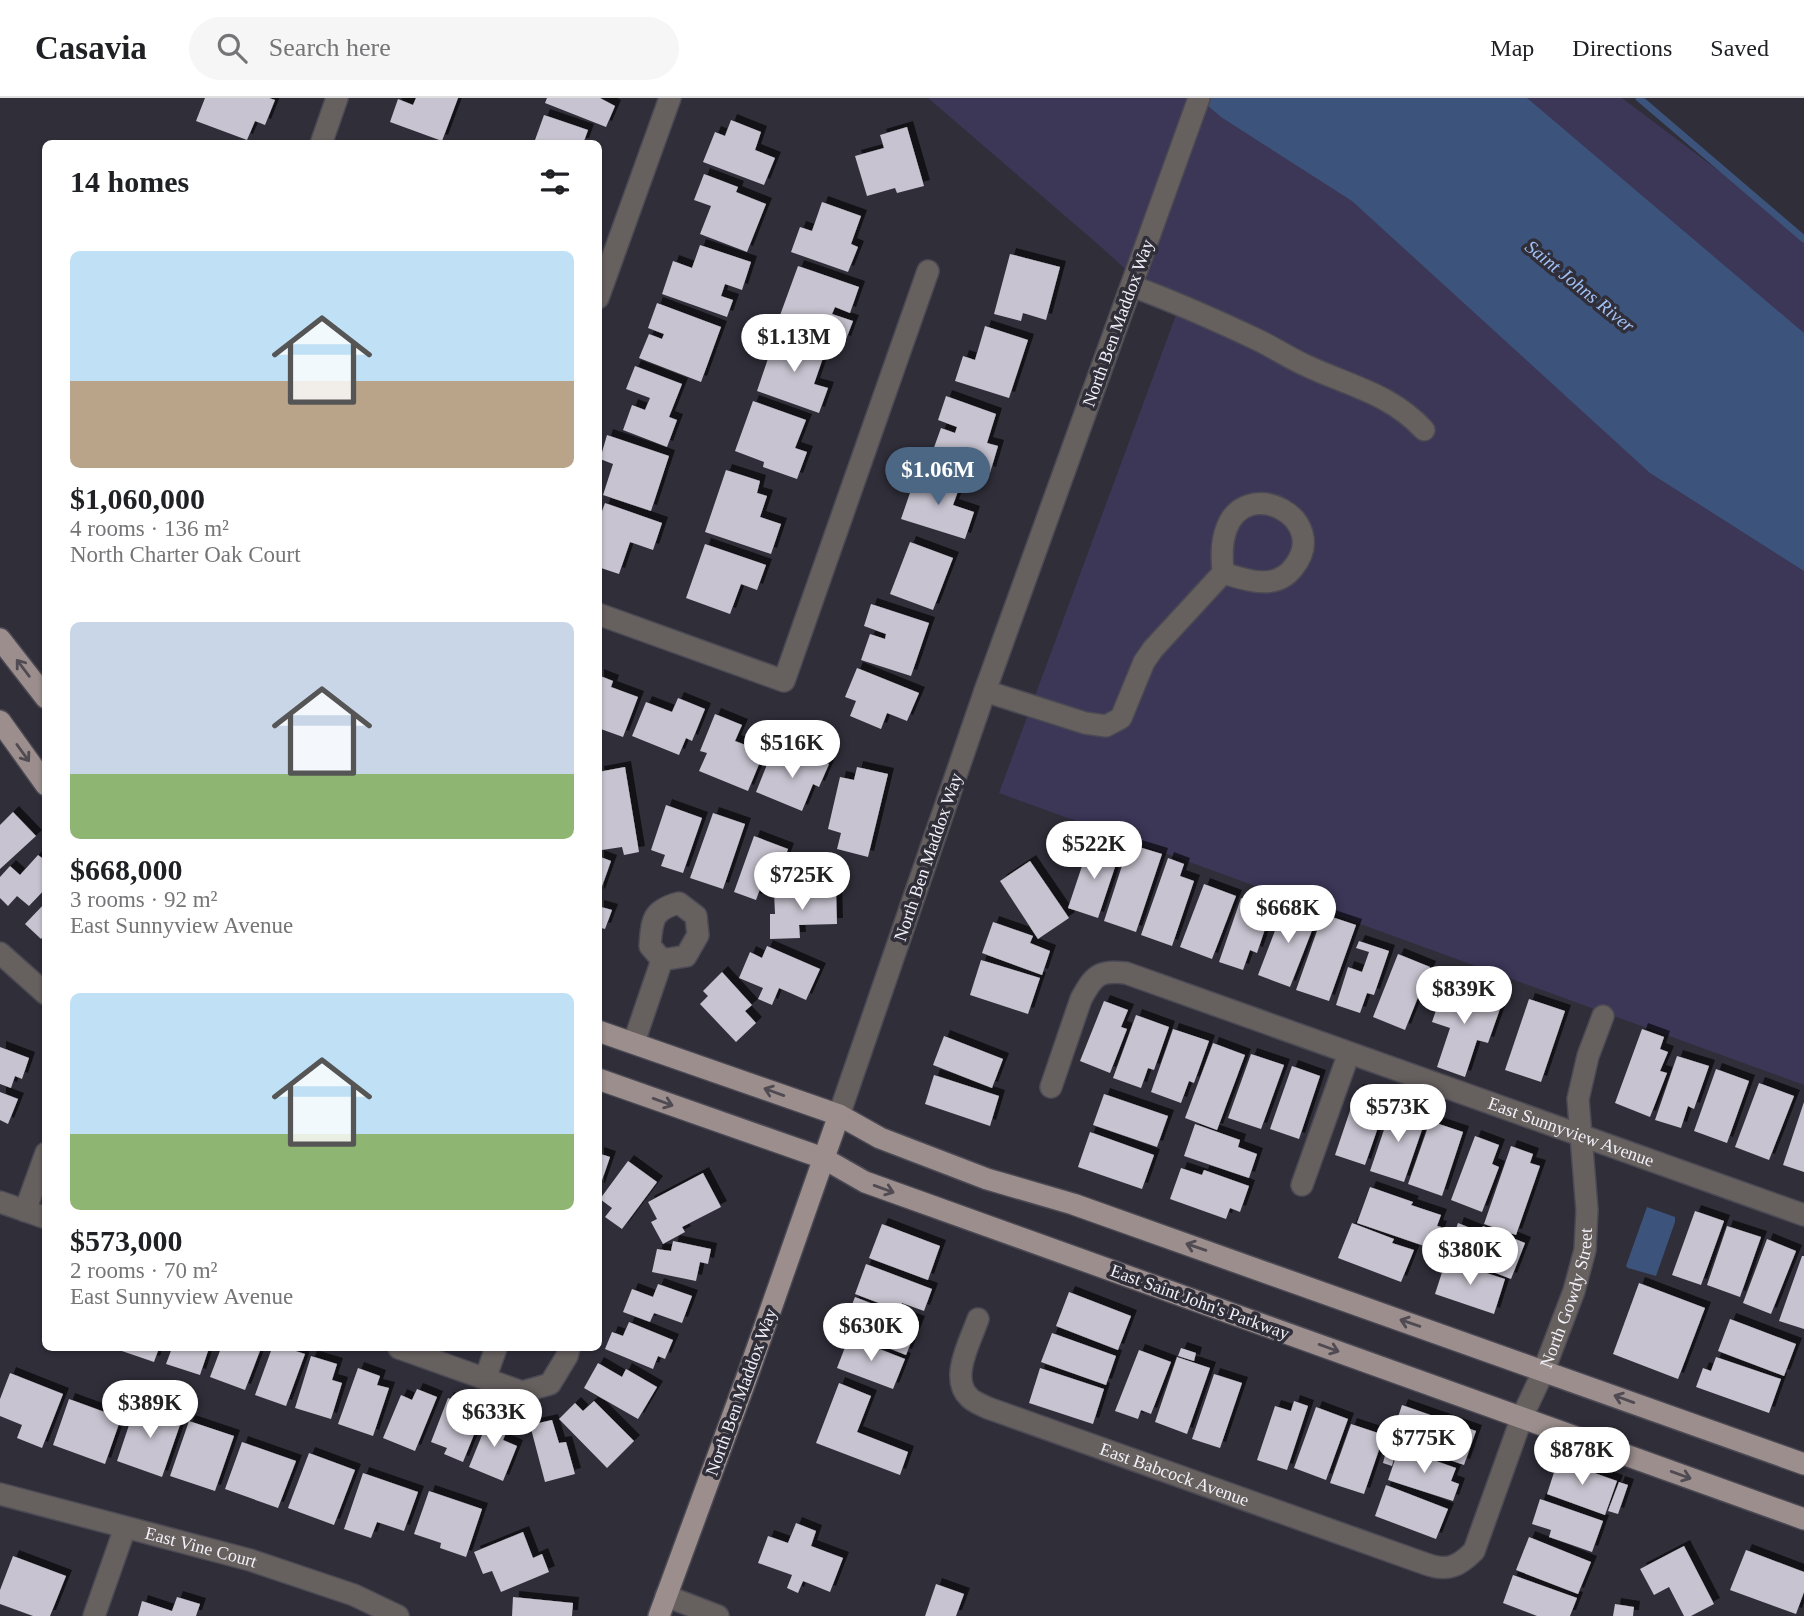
<!DOCTYPE html>
<meta charset="utf-8">
<style>
body{margin:0;font-family:"Times New Roman",serif;background:#f6f6f6;color:#202124;height:100vh;display:flex;flex-direction:column;font-size:26px;white-space:nowrap}
*{box-sizing:border-box;margin:0}
p{font-size:23px;color:#757577}
.icon{flex:none;width:38px;height:38px;fill:none;stroke:currentColor;stroke-width:2;stroke-linecap:round;stroke-linejoin:round}
.map{position:relative;flex:1;overflow:hidden}
.side{position:absolute;left:42px;top:42px;width:560px;height:1211px;display:flex;flex-direction:column;background:#fff;border-radius:10px;box-shadow:0 2px 5px #0004}
.side>*{flex:none}
.price{position:absolute;translate:-50% -60px;padding:0 16px;border-radius:24px;background:#fff;color:#222;font-size:23px;line-height:46px;filter:drop-shadow(0 2px 4px #0008)}
.price::after{content:'';position:absolute;left:50%;top:42px;width:21px;height:16px;margin-left:-10px;background:inherit;clip-path:polygon(0 0,100% 0,50% 100%)}
.price.current{background:#4c6784;color:#fff}
ul{padding:0;list-style:none}
li{display:grid;align-content:center;gap:14px;height:371px;padding:0 28px}
li span{display:grid;place-items:center;height:217px;border-radius:10px;color:#555}
li>.icon{margin-inline-start:auto}
span .icon{width:126px;height:126px;fill:#fffc;stroke-width:1}
li b{font-size:30px}
h2{display:flex;justify-content:space-between;align-items:center;height:84px;padding:0 28px;font-size:30px}
header{display:flex;align-items:center;gap:42px;box-sizing:border-box;height:98px;padding:0 35px;background:#fff;border-bottom:2px solid #e0e0e0}
header strong{font-size:33px}
nav{display:flex;gap:38px;margin-inline-start:auto;font-size:24px}
.search{width:490px;height:63px;background:#f6f6f6;display:flex;align-items:center;gap:18px;box-sizing:border-box;padding:0 24px;border-radius:38px;color:#757577;font-size:26px}
.map>svg:first-child{display:block}
.green{fill:#3c3657}
.water{fill:#3c547c}
.lines{fill:none;stroke-linecap:round;stroke-linejoin:round}
.stream{stroke:#3c547c;stroke-width:7}
.building{fill:#c7c3d0;filter:url(#shadow)}
.minor-casing{stroke:#4b4954;stroke-width:24}
.major-casing{stroke:#4b4954;stroke-width:24}
.minor{stroke:#66605f;stroke-width:21}
.major{stroke:#9b8e8d;stroke-width:21}
.oneway{stroke:#504b52}
.labels{text-anchor:middle;dominant-baseline:central;stroke-width:7;stroke-linejoin:round;paint-order:stroke}
.street-label{font-size:18px;fill:#f2f1f8;stroke:#302e39}
.water-label{font-size:19px;font-style:italic;fill:#a1c0f4;stroke:#302e39}
</style>
<header>
<strong>Casavia</strong>
<div class="search"><svg class="icon" aria-label="search" viewBox="0 0 24 24"><circle cx="10" cy="10" r="6"/><path d="M15 15l6 6"/></svg>Search here</div>
<nav><a>Map</a><a>Directions</a><a>Saved</a></nav>
</header>
<div class="map">
<svg width="1804" height="1518" viewBox="0 0 1804 1518">
<defs>
<filter id="shadow"><feDropShadow dx="6" dy="-6" stdDeviation="0" flood-color="#0009"/></filter>
</defs>
<rect width="100%" height="100%" fill="#302e39"/>
<path class="green" d="M928 0H1622L1804 137V987L999 695 1176 217 1100 148Z"/>
<g class="water">
<path d="M1199 0H1527L1804 235V473L1650 375 1352 103 1221 19Z"/>
<path d="M1647 1109 1675 1119V1124L1656 1178 1628 1170 1626 1168Z"/>
</g>
<g class="lines">
<path class="stream" d="M1639 0 1804 141"/>
</g>
<g class="building">
<path d="M205 0H269L275 2 265 27 255 23 247 42 196 23Z"/>
<path d="M416 0H458L442 43 390 24 398 1 413 7Z"/>
<path d="M547 0H600L615 8 606 29 545 5Z"/>
<path d="M544 17 588 32 583 46H541L535 42Z"/>
<path d="M731 22 761 34 755 52 775 60 764 87 703 64 715 34 725 38Z"/>
<path d="M907 29 924 88 897 95 895 90 867 98 855 58 884 50 880 37Z"/>
<path d="M704 76 738 89 736 94 766 106 747 154 700 136 711 108 694 102Z"/>
<path d="M822 104 861 118 851 146 858 149 848 174 791 154 800 129 812 133Z"/>
<path d="M700 147 751 164 742 192 725 186 721 198 733 202 727 219 662 196 673 163 692 170Z"/>
<path d="M1010 156 1060 169 1046 222 1023 215 1021 223 994 216Z"/>
<path d="M798 168 859 189 850 215 835 209 832 216 853 223 845 244 779 220Z"/>
<path d="M657 205 721 229 701 284 639 260 649 236 662 241 664 236 648 230Z"/>
<path d="M985 228 1028 242 1009 300 955 283 963 258 975 262Z"/>
<path d="M776 237 825 254 814 286 828 290 819 315 757 293Z"/>
<path d="M635 268 682 286 669 319 677 322 667 349 623 332 632 307 645 312 650 300 626 291Z"/>
<path d="M946 298 996 316 987 345 998 348 990 375 932 355 941 330 955 335 957 329 938 322Z"/>
<path d="M753 303 806 322 795 350 807 354 797 381 763 369 764 364 735 353Z"/>
<path d="M607 337 669 358 651 413 603 397 613 366 600 361Z"/>
<path d="M726 372 760 383 757 395 767 398 760 419 781 426 771 456 705 434Z"/>
<path d="M929 375 961 385 953 407 974 414 965 441 901 421 913 386 924 390Z"/>
<path d="M605 405 662 425 653 452 630 444 619 476 598 469V424Z"/>
<path d="M910 444 953 460 933 512 890 496Z"/>
<path d="M705 446 766 467 757 492 741 486 730 516 686 500Z"/>
<path d="M871 506 929 525 911 578 861 562 870 536 885 541 886 536 864 528Z"/>
<path d="M857 570 919 595 907 623 887 615 881 631 850 618 856 603 845 599Z"/>
<path d="M598 577 613 583 611 589 638 599 623 639 598 630Z"/>
<path d="M678 600 705 611 692 643 686 640 679 657 632 638 646 604 672 614Z"/>
<path d="M715 616 742 627 735 643 764 654 748 693 699 673 707 655 700 653Z"/>
<path d="M802 655 829 666 819 689 813 686 802 713 756 694 770 659 797 670Z"/>
<path d="M625 669 639 754 624 757 622 749 602 752 598 733V691H600L598 674Z"/>
<path d="M857 669 888 676 868 759 837 751 841 735 828 731 840 679 854 682Z"/>
<path d="M666 707 702 720 683 775 661 768 665 757 651 752Z"/>
<path d="M13 714 36 738 0 771V727Z"/>
<path d="M713 715 745 726 723 791 690 780Z"/>
<path d="M754 738 788 751 772 795 760 791 756 802 734 794Z"/>
<path d="M1129 746 1162 756 1136 834 1104 823Z"/>
<path d="M1089 747 1119 757 1098 820 1068 810Z"/>
<path d="M38 757 46 763V790L29 808 17 798 8 808 0 800V779L10 768 20 777Z"/>
<path d="M598 758 611 763 599 797 598 796Z"/>
<path d="M1168 760 1184 766 1180 778 1194 783 1172 848 1141 837Z"/>
<path d="M1030 763 1069 820 1038 841 1000 783Z"/>
<path d="M1204 786 1236 798 1212 861 1180 849Z"/>
<path d="M836 792 837 826 799 827 800 840 770 841V816H775L774 793Z"/>
<path d="M1241 800 1272 810 1257 855 1250 852 1243 872 1219 864Z"/>
<path d="M46 804V835L41 841 25 826Z"/>
<path d="M1286 804 1318 817 1290 889 1258 877Z"/>
<path d="M598 808 612 812 605 831 598 829Z"/>
<path d="M1323 816 1356 827 1329 903 1296 892Z"/>
<path d="M993 824 1033 838 1030 845 1050 853 1042 877 982 855Z"/>
<path d="M1359 843 1389 853 1374 897 1367 895 1360 915 1336 907 1348 869 1362 874 1369 854 1356 850Z"/>
<path d="M767 848 820 871 806 902 779 890 772 907 758 901 763 890 739 880 750 854 762 860Z"/>
<path d="M1398 856 1430 869 1405 932 1373 919Z"/>
<path d="M981 862 1040 880 1028 916 970 897Z"/>
<path d="M722 874 752 907 745 913 756 925 736 944 700 906 708 898 703 893Z"/>
<path d="M1445 886 1502 905 1488 945 1477 942 1465 979 1437 969 1450 930 1432 924Z"/>
<path d="M1529 901 1565 913 1541 984 1505 972Z"/>
<path d="M1104 903 1128 912 1121 929 1127 931 1110 975 1080 963Z"/>
<path d="M1136 917 1169 929 1154 972 1148 970 1141 990 1113 980Z"/>
<path d="M1173 931 1209 943 1194 985 1189 983 1181 1005 1151 994Z"/>
<path d="M1642 931 1664 939 1660 951 1668 954 1660 973 1667 975 1650 1019 1615 1005Z"/>
<path d="M944 938 1003 961 992 990 933 967Z"/>
<path d="M1213 945 1245 957 1217 1032 1185 1020Z"/>
<path d="M0 949 29 960 22 981 15 978 11 990 0 986Z"/>
<path d="M1251 956 1284 967 1261 1031 1228 1020Z"/>
<path d="M1677 958 1709 968 1694 1011 1688 1008 1681 1030 1655 1022Z"/>
<path d="M1292 968 1320 978 1299 1041 1270 1031Z"/>
<path d="M1716 971 1749 983 1727 1045 1694 1033Z"/>
<path d="M934 977 999 998 990 1028 925 1006Z"/>
<path d="M1759 985 1794 998 1769 1062 1735 1049Z"/>
<path d="M1357 992 1387 1003 1365 1067 1335 1057Z"/>
<path d="M0 994 18 1001 8 1026 0 1022Z"/>
<path d="M1104 996 1168 1018 1157 1049 1093 1027Z"/>
<path d="M1804 1004V1074L1783 1067Z"/>
<path d="M1392 1008 1426 1020 1404 1084 1370 1073Z"/>
<path d="M1430 1023 1463 1034 1442 1098 1408 1086Z"/>
<path d="M1195 1026 1240 1042 1238 1049 1257 1056 1249 1080 1184 1058Z"/>
<path d="M1090 1034 1154 1057 1142 1091 1078 1069Z"/>
<path d="M1475 1038 1499 1047 1492 1066 1499 1069 1482 1114 1451 1102Z"/>
<path d="M1511 1048 1533 1056 1530 1065 1540 1068 1516 1137 1484 1126Z"/>
<path d="M598 1055 610 1059 599 1091H598Z"/>
<path d="M628 1063 657 1084 622 1131 605 1119 612 1110 600 1101Z"/>
<path d="M1181 1070 1202 1077 1204 1072 1249 1088 1240 1114 1230 1110 1226 1121 1170 1101Z"/>
<path d="M703 1075 721 1109 682 1129 685 1134 663 1146 651 1124 657 1121 648 1104Z"/>
<path d="M1370 1089 1413 1104 1411 1107 1441 1117 1437 1128 1441 1129 1433 1151 1357 1125Z"/>
<path d="M1695 1113 1724 1123 1701 1187 1672 1177Z"/>
<path d="M1352 1125 1394 1141 1392 1145 1414 1152 1401 1184 1338 1160Z"/>
<path d="M1458 1125 1480 1134 1483 1128 1525 1145 1511 1181 1447 1156Z"/>
<path d="M882 1126 940 1148 928 1182 869 1160Z"/>
<path d="M1727 1128 1761 1139 1740 1199 1707 1187Z"/>
<path d="M1767 1141 1796 1153 1771 1216 1743 1205Z"/>
<path d="M673 1143 711 1151 708 1166 700 1164 696 1183 652 1174 657 1151 671 1153Z"/>
<path d="M1802 1158H1804V1231L1779 1223Z"/>
<path d="M1446 1162 1505 1181 1494 1216 1435 1196Z"/>
<path d="M866 1166 932 1191 924 1213 902 1205 900 1213 855 1196Z"/>
<path d="M1639 1185 1705 1210 1678 1281 1613 1256Z"/>
<path d="M658 1186 692 1198 682 1225 654 1215 650 1224 623 1214 632 1191 653 1199Z"/>
<path d="M1069 1194 1131 1218 1118 1252 1056 1228Z"/>
<path d="M855 1199 919 1224 906 1257 842 1232Z"/>
<path d="M1730 1221 1796 1246 1784 1278 1718 1253Z"/>
<path d="M629 1224 673 1242 665 1261 658 1258 653 1271 605 1251 612 1234 623 1238Z"/>
<path d="M1052 1235 1116 1258 1106 1287 1041 1264Z"/>
<path d="M849 1239 905 1261 893 1291 837 1270Z"/>
<path d="M120 1250H159L154 1264 119 1252Z"/>
<path d="M172 1250H209L200 1277 166 1266Z"/>
<path d="M221 1250H261L245 1292 210 1279Z"/>
<path d="M272 1250H286L305 1256 286 1308 255 1297Z"/>
<path d="M1181 1250 1196 1255 1194 1263 1178 1258Z"/>
<path d="M1139 1252 1171 1264 1151 1316 1141 1312 1138 1321 1115 1313Z"/>
<path d="M311 1258 337 1266 332 1282 342 1285 331 1321 295 1310Z"/>
<path d="M1177 1259 1210 1270 1187 1336 1155 1324Z"/>
<path d="M1716 1259 1781 1281 1769 1315 1696 1289 1703 1270 1711 1273Z"/>
<path d="M598 1265 622 1279 626 1271 657 1289 638 1321 584 1290Z"/>
<path d="M358 1270 380 1278 377 1287 389 1290 373 1338 338 1326Z"/>
<path d="M1040 1270 1104 1291 1093 1326 1029 1305Z"/>
<path d="M10 1275 63 1296 42 1350 17 1340 22 1327 0 1318V1301Z"/>
<path d="M1214 1276 1242 1285 1220 1350 1192 1341Z"/>
<path d="M839 1285 871 1298 857 1334 908 1354 900 1377 816 1345Z"/>
<path d="M417 1291 437 1299 415 1353 383 1340 401 1297 412 1302Z"/>
<path d="M448 1300 473 1309 465 1331 475 1334 463 1364 444 1356 447 1350 431 1344Z"/>
<path d="M69 1301 121 1320 105 1366 53 1347Z"/>
<path d="M594 1303 634 1343 607 1370 559 1321 575 1305 583 1313Z"/>
<path d="M1294 1303 1308 1308 1287 1372 1257 1362 1275 1308 1291 1313Z"/>
<path d="M1402 1307 1476 1333 1464 1367 1401 1345 1406 1332 1395 1328Z"/>
<path d="M135 1309 154 1316 157 1309 183 1318 162 1379 117 1363Z"/>
<path d="M1316 1309 1348 1321 1326 1382 1294 1370Z"/>
<path d="M491 1315 511 1323 503 1342 517 1348 503 1383 469 1369Z"/>
<path d="M552 1322 559 1345 566 1344 575 1376 545 1384 530 1327Z"/>
<path d="M189 1323 234 1338 215 1393 170 1378Z"/>
<path d="M1351 1326 1384 1337 1364 1396 1330 1385Z"/>
<path d="M242 1344 296 1363 278 1410 225 1391Z"/>
<path d="M1387 1349 1396 1352 1392 1368 1383 1365Z"/>
<path d="M1399 1350 1456 1370 1451 1383 1459 1386 1453 1403 1388 1382Z"/>
<path d="M309 1355 355 1372 334 1427 288 1410Z"/>
<path d="M1558 1362 1617 1383 1605 1417 1547 1396Z"/>
<path d="M363 1375 418 1394 404 1433 377 1424 371 1440 344 1431Z"/>
<path d="M1619 1384 1628 1387 1618 1416 1608 1413Z"/>
<path d="M1386 1387 1448 1411 1436 1441 1375 1418Z"/>
<path d="M429 1393 482 1411 466 1459 440 1450 441 1445 414 1436Z"/>
<path d="M1540 1401 1603 1423 1592 1454 1549 1439 1551 1432 1532 1426Z"/>
<path d="M796 1425 816 1433 811 1448 843 1460 830 1494 803 1483 798 1495 787 1490 792 1477 758 1465 768 1438 788 1445Z"/>
<path d="M523 1434 533 1460 542 1456 549 1474 501 1494 492 1473 483 1476 474 1454Z"/>
<path d="M1529 1439 1591 1464 1578 1496 1516 1472Z"/>
<path d="M1684 1448 1714 1506 1691 1518H1684L1669 1489 1654 1497 1640 1471Z"/>
<path d="M1746 1452 1804 1474V1494L1796 1516 1730 1492Z"/>
<path d="M13 1458 66 1478 50 1518H33L0 1506V1492Z"/>
<path d="M1513 1477 1577 1500 1570 1518H1537L1503 1505Z"/>
<path d="M936 1486 964 1496 956 1518H925Z"/>
<path d="M177 1499 200 1506 196 1518H138L142 1503 172 1513Z"/>
<path d="M513 1499 573 1505 572 1518H512Z"/>
<path d="M1615 1506 1634 1509 1633 1518H1613Z"/>
</g>
<g class="lines">
<g class="minor-casing">
<g id="minor">
<path d="M321 46 337 0"/>
<path d="M1132 188C1175 204 1218 223 1260 243 1276 251 1291 261 1307 268 1350 288 1391 296 1424 332"/>
<path d="M598 200 670 0"/>
<path d="M598 516 784 583 928 173"/>
<path d="M985 593 1085 625 1106 628 1121 620 1144 564 1153 551 1223 475C1246 482 1275 493 1293 470 1333 421 1245 375 1226 432 1221 446 1222 461 1223 475"/>
<path d="M0 855 46 896"/>
<path d="M634 944 662 862 686 858 698 837 696 818 679 805C652 812 652 822 650 848L662 862"/>
<path id="s1" d="M1051 989 1081 901C1094 877 1099 872 1126 875L1804 1117"/>
<path d="M839 1017 985 593 1199 0"/>
<path d="M1302 1087 1349 955"/>
<path d="M0 1104 46 1120"/>
<path d="M25 1113 46 1055"/>
<path id="s2" d="M978 1221C971 1242 949 1280 969 1299 973 1304 982 1307 988 1310L1426 1466C1448 1474 1459 1468 1474 1453L1522 1319 1544 1272 1574 1193 1585 1152 1587 1112 1578 1001 1588 958 1603 918"/>
<path d="M399 1250 522 1294 550 1286 567 1258 569 1250"/>
<path d="M485 1281 496 1250"/>
<path id="s3" d="M0 1396 250 1462 354 1497 398 1518"/>
<path d="M666 1498 718 1518"/>
<path d="M94 1518 125 1430"/>
</g>
</g>
<g class="major-casing">
<g id="major">
<path d="M0 541 46 600"/>
<path d="M0 623 46 687"/>
<path d="M598 933 839 1017 880 1040 987 1081 1073 1106 1804 1366"/>
<path d="M598 981 823 1060 865 1084 1804 1421"/>
<path d="M659 1518 748 1276 839 1017"/>
</g>
</g>
<use href="#minor" class="minor"/>
<use href="#major" class="major"/>
</g>
<defs><path id="oneway-shaft" d="M-6 0H5M1.5-3L5.5 0L1.5 3" fill="none" stroke-width="1.6" stroke-linecap="round" stroke-linejoin="round" transform="scale(1.75)"/></defs>
<g class="oneway">
<use href="#oneway-shaft" transform="translate(23 570) rotate(-127)"/>
<use href="#oneway-shaft" transform="translate(23 655) rotate(54)"/>
<use href="#oneway-shaft" transform="translate(774 994) rotate(-160)"/>
<use href="#oneway-shaft" transform="translate(663 1004) rotate(20)"/>
<use href="#oneway-shaft" transform="translate(884 1091) rotate(20)"/>
<use href="#oneway-shaft" transform="translate(1196 1149) rotate(-161)"/>
<use href="#oneway-shaft" transform="translate(1410 1225) rotate(-161)"/>
<use href="#oneway-shaft" transform="translate(1329 1250) rotate(20)"/>
<use href="#oneway-shaft" transform="translate(1624 1301) rotate(-160)"/>
<use href="#oneway-shaft" transform="translate(1681 1377) rotate(20)"/>
</g>
<g class="labels">
<g class="street-label">
<text transform="translate(1118 225) rotate(-70)">North Ben Maddox Way</text>
<text transform="translate(928 759) rotate(-71)">North Ben Maddox Way</text>
<text stroke="none"><textPath href="#s1" startOffset="623">East Sunnyview Avenue</textPath></text>
<text stroke="none"><textPath href="#s2" startOffset="894">North Gowdy Street</textPath></text>
<text transform="translate(1200 1204) rotate(20)">East Saint John's Parkway</text>
<text transform="translate(741 1294) rotate(-70)">North Ben Maddox Way</text>
<text stroke="none"><textPath href="#s2" startOffset="303">East Babcock Avenue</textPath></text>
<text stroke="none"><textPath href="#s3" startOffset="208">East Vine Court</textPath></text>
</g>
<g class="water-label">
<text transform="translate(1580 188) rotate(39)">Saint Johns River</text>
</g>
</g>
</svg>
<b class="price" style="left:794px;top:276px">$1.13M</b>
<b class="price current" style="left:938px;top:409px">$1.06M</b>
<b class="price" style="left:792px;top:682px">$516K</b>
<b class="price" style="left:1094px;top:783px">$522K</b>
<b class="price" style="left:802px;top:814px">$725K</b>
<b class="price" style="left:1288px;top:847px">$668K</b>
<b class="price" style="left:1464px;top:928px">$839K</b>
<b class="price" style="left:1398px;top:1046px">$573K</b>
<b class="price" style="left:1470px;top:1189px">$380K</b>
<b class="price" style="left:871px;top:1265px">$630K</b>
<b class="price" style="left:150px;top:1342px">$389K</b>
<b class="price" style="left:494px;top:1351px">$633K</b>
<b class="price" style="left:1424px;top:1377px">$775K</b>
<b class="price" style="left:1582px;top:1389px">$878K</b>
<section class="side">
<h2>14 homes<svg class="icon" aria-label="filters" viewBox="0 0 24 24"><path d="M4 7h16M4 17h16"/><circle cx="9" cy="7" r="2"/><circle cx="15" cy="17" r="2"/></svg></h2>
<ul>
<li><span style="background:linear-gradient(#bfe0f5 60%,#b9a48a 0)"><svg class="icon" aria-label="home" viewBox="0 0 24 24"><path d="M3 11l9-7 9 7M6 9v11h12V9"/></svg></span><div><b>$1,060,000</b><p>4 rooms · 136 m²</p><p>North Charter Oak Court</p></div></li>
<li><span style="background:linear-gradient(#c9d6e8 70%,#8fb573 0)"><svg class="icon" aria-label="home" viewBox="0 0 24 24"><path d="M3 11l9-7 9 7M6 9v11h12V9"/></svg></span><div><b>$668,000</b><p>3 rooms · 92 m²</p><p>East Sunnyview Avenue</p></div></li>
<li><span style="background:linear-gradient(#bfe0f5 65%,#8fb573 0)"><svg class="icon" aria-label="home" viewBox="0 0 24 24"><path d="M3 11l9-7 9 7M6 9v11h12V9"/></svg></span><div><b>$573,000</b><p>2 rooms · 70 m²</p><p>East Sunnyview Avenue</p></div></li>
</ul>
</section>
</div>
